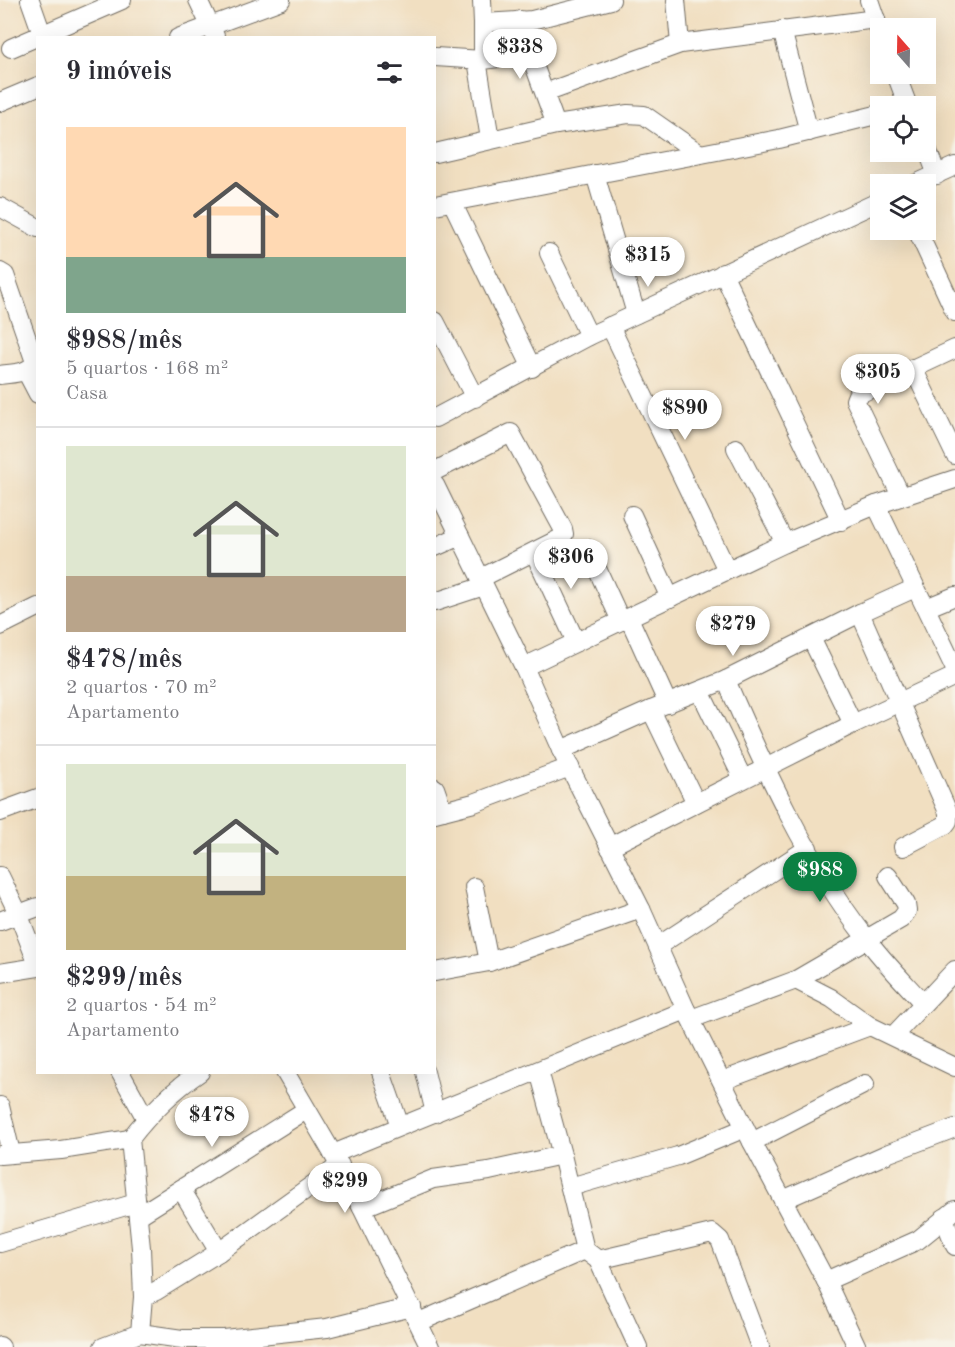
<!DOCTYPE html>
<html lang="pt">
<meta charset="utf-8">
<style>
body{margin:0;font-family:"Old Standard TT",serif;background:#f7f7f7;color:#2b2b33;height:100vh;display:flex;flex-direction:column;font-size:22px;white-space:nowrap}
*{box-sizing:border-box;margin:0}
p{font-size:20px;color:#7c7c81}
.icon{flex:none;width:33px;height:33px;fill:none;stroke:currentColor;stroke-width:2;stroke-linecap:round;stroke-linejoin:round}
.map{position:relative;flex:1;overflow:hidden}
.sheet{position:absolute;left:36px;top:36px;width:400px;height:1038px;display:flex;flex-direction:column;background:#fff;border-radius:0px;box-shadow:0 6px 24px #0002}
.sheet>*{flex:none}
.needle{width:39px;rotate:340deg}
.controls{position:absolute;left:870px;top:18px;display:grid;gap:12px}
.controls a{display:grid;place-items:center;width:66px;height:66px;border-radius:0px;background:#fff;box-shadow:0 6px 24px #0002;font-size:30px}
.price{position:absolute;translate:-50% -51px;padding:0 14px;border-radius:21px;background:#fff;color:#222;font-size:20px;line-height:39px;filter:drop-shadow(0 2px 3px #0008)}
.price::after{content:'';position:absolute;left:50%;top:36px;width:18px;height:14px;margin-left:-9px;background:inherit;clip-path:polygon(0 0,100% 0,50% 100%)}
.price.on{background:#0b8043;color:#fff}
ul{padding:0;list-style:none}
li{display:grid;align-content:center;gap:12px;height:318px;padding:0 30px}
li+li{border-top:2px solid #e1e1e2}
li span{display:grid;place-items:center;height:186px;border-radius:0px;color:#555}
li>.icon{margin-inline-start:auto}
span .icon{width:108px;height:108px;fill:#fffc;stroke-width:1}
li b{font-size:26px}
h2{display:flex;justify-content:space-between;align-items:center;height:72px;padding:0 30px;font-size:26px}
.map>svg:first-child{display:block}
.lines{fill:none;stroke-linecap:round;stroke-linejoin:round}
.minor-casing{stroke:#706a60;stroke-width:20}
.minor{stroke:#fff;stroke-width:18}
</style>
<div class="map">
<svg width="955" height="1347" viewBox="0 0 955 1347">
<rect width="100%" height="100%" fill="#f7f3e8"/>
<filter id="ink" filterUnits="userSpaceOnUse"><feTurbulence type="fractalNoise" baseFrequency=".0167" numOctaves="2"/><feDisplacementMap in="SourceGraphic" scale="12" xChannelSelector="R" yChannelSelector="G"/><feConvolveMatrix kernelMatrix="1 2 1 2 8 2 1 2 1" color-interpolation-filters="sRGB"/></filter>
<filter id="wash" filterUnits="userSpaceOnUse"><feTurbulence type="fractalNoise" baseFrequency=".008" numOctaves="4" result="noise"/><feDisplacementMap in="SourceGraphic" scale="24" xChannelSelector="R" yChannelSelector="G"/><feGaussianBlur stdDeviation="1.35" result="paint"/><feColorMatrix in="noise" values="0 0 0 0 0 0 0 0 0 0 0 0 0 0 0 0 0 1.4 0 .05"/><feComposite in="paint" operator="in"/></filter>
<g filter="url(#wash)">
<rect width="100%" height="100%" fill="#f1dfc1"/>
</g>
<g filter="url(#ink)">
<g class="lines">
<g class="minor-casing">
<g id="minor">
<path d="M30 0 42 34"/>
<path d="M198 0 215 36"/>
<path d="M482 0 483 23 532 20 611 0"/>
<path d="M676 0 680 44"/>
<path d="M869 0 880 32"/>
<path d="M483 23V60"/>
<path d="M782 30 809 132"/>
<path d="M178 38 281 0"/>
<path d="M11 48 122 0"/>
<path d="M435 57 483 60 530 54"/>
<path d="M477 60 490 139"/>
<path d="M896 74 908 106"/>
<path d="M545 93 680 44 876 19"/>
<path d="M0 102 38 86"/>
<path d="M556 125 628 114 644 115 700 154"/>
<path d="M926 146 937 175"/>
<path d="M435 153 556 125 530 54 520 20"/>
<path d="M595 174 636 314"/>
<path d="M915 184 955 166"/>
<path d="M452 202 532 368"/>
<path d="M435 205 779 139 880 114"/>
<path d="M0 207 38 228"/>
<path d="M917 230 955 312"/>
<path d="M549 253 589 336"/>
<path d="M0 272 5 275 35 362C29 374 12 373 0 375"/>
<path d="M723 273 841 521"/>
<path d="M435 321 475 398"/>
<path d="M610 326 727 570"/>
<path d="M913 368 955 455"/>
<path d="M26 371 38 394"/>
<path d="M435 418 589 336 880 201"/>
<path d="M736 448 785 543"/>
<path d="M435 471 511 433 563 529 564 534 561 538 481 578"/>
<path d="M435 485 524 667 561 750 641 909 686 1010 752 1142 826 1281 857 1347"/>
<path d="M901 496 855 400 857 395 955 349"/>
<path d="M876 505 955 669"/>
<path d="M632 515 670 598"/>
<path d="M435 547 460 536"/>
<path d="M588 549 621 621"/>
<path d="M534 552 576 642"/>
<path d="M435 602 484 586"/>
<path d="M926 608 955 596"/>
<path d="M860 613 948 812V821L945 825 903 847"/>
<path d="M629 618 668 704"/>
<path d="M0 626 38 607"/>
<path d="M811 638 853 724"/>
<path d="M524 667 785 543 876 505 955 479"/>
<path d="M726 680C764 768 807 862 866 938 883 961 904 982 923 1003"/>
<path d="M700 691 743 779"/>
<path d="M651 710 696 803"/>
<path d="M561 750 651 710 726 680 860 613 915 588"/>
<path d="M435 788 443 811"/>
<path d="M0 812 38 798"/>
<path d="M435 813 474 803 570 767"/>
<path d="M609 847 853 724 955 676"/>
<path d="M0 876 18 913 38 965"/>
<path d="M474 887 489 962"/>
<path d="M0 921 38 907"/>
<path d="M658 946 808 848"/>
<path d="M435 972 489 962 641 909"/>
<path d="M0 973 38 967"/>
<path d="M796 980 831 998 870 1026"/>
<path d="M691 1019 796 980 901 919 907 911 906 904 888 876"/>
<path d="M893 1036 955 970"/>
<path d="M539 1071 562 1155 585 1250 598 1260 638 1347"/>
<path d="M120 1072 146 1119"/>
<path d="M285 1072 333 1154 362 1208 430 1347"/>
<path d="M381 1072 400 1126"/>
<path d="M425 1072 435 1113"/>
<path d="M722 1081 870 1026 955 1067"/>
<path d="M0 1106 11 1153"/>
<path d="M752 1142 865 1084"/>
<path d="M333 1154 686 1010"/>
<path d="M0 1155 61 1150 130 1139"/>
<path d="M570 1187 678 1156 745 1128"/>
<path d="M181 1189 219 1252"/>
<path d="M783 1200 889 1153 955 1128"/>
<path d="M362 1208 433 1179 489 1171 562 1155"/>
<path d="M138 1216 306 1110"/>
<path d="M944 1218 955 1246"/>
<path d="M0 1243 136 1203"/>
<path d="M598 1260 712 1233 720 1240 760 1347"/>
<path d="M826 1281 918 1240 955 1210"/>
<path d="M143 1297 141 1248 130 1139C150 1113 172 1091 200 1072"/>
<path d="M419 1322 585 1250"/>
<path d="M140 1333 182 1339H224L327 1328 412 1307"/>
<path d="M0 1346 1 1347"/>
<path d="M103 1347 140 1333 143 1297 156 1291 219 1252 340 1165"/>
</g>
</g>
<use href="#minor" class="minor"/>
</g>
</g>
</svg>
<div class="controls">
<a><svg class="needle" viewBox="-14 -14 28 28"><path d="M0-13l5 13h-10z" fill="#e53935"/><path d="M0 13l5-13h-10z" fill="#7c7c81"/></svg></a>
<a><svg class="icon" aria-label="locate" viewBox="0 0 24 24"><circle cx="12" cy="12" r="6"/><path d="M12 2v4M12 18v4M2 12h4M18 12h4"/></svg></a>
<a><svg class="icon" aria-label="layers" viewBox="0 0 24 24"><path d="M12 4l9 5-9 5-9-5zM3 14l9 5 9-5"/></svg></a>
</div>
<b class="price" style="left:520px;top:80px">$338</b>
<b class="price" style="left:648px;top:288px">$315</b>
<b class="price" style="left:878px;top:405px">$305</b>
<b class="price" style="left:685px;top:441px">$890</b>
<b class="price" style="left:571px;top:590px">$306</b>
<b class="price" style="left:733px;top:657px">$279</b>
<b class="price on" style="left:820px;top:903px">$988</b>
<b class="price" style="left:212px;top:1148px">$478</b>
<b class="price" style="left:345px;top:1214px">$299</b>
<section class="sheet">
<h2>9 imóveis<svg class="icon" aria-label="filters" viewBox="0 0 24 24"><path d="M4 7h16M4 17h16"/><circle cx="9" cy="7" r="2"/><circle cx="15" cy="17" r="2"/></svg></h2>
<ul>
<li><span style="background:linear-gradient(#ffd9b3 70%,#7fa58c 0)"><svg class="icon" aria-label="home" viewBox="0 0 24 24"><path d="M3 11l9-7 9 7M6 9v11h12V9"/></svg></span><div><b>$988/mês</b><p>5 quartos · 168 m²</p><p>Casa</p></div></li>
<li><span style="background:linear-gradient(#dfe7d0 70%,#b9a48a 0)"><svg class="icon" aria-label="home" viewBox="0 0 24 24"><path d="M3 11l9-7 9 7M6 9v11h12V9"/></svg></span><div><b>$478/mês</b><p>2 quartos · 70 m²</p><p>Apartamento</p></div></li>
<li><span style="background:linear-gradient(#dfe7d0 60%,#c2b280 0)"><svg class="icon" aria-label="home" viewBox="0 0 24 24"><path d="M3 11l9-7 9 7M6 9v11h12V9"/></svg></span><div><b>$299/mês</b><p>2 quartos · 54 m²</p><p>Apartamento</p></div></li>
</ul>
</section>
</div>
